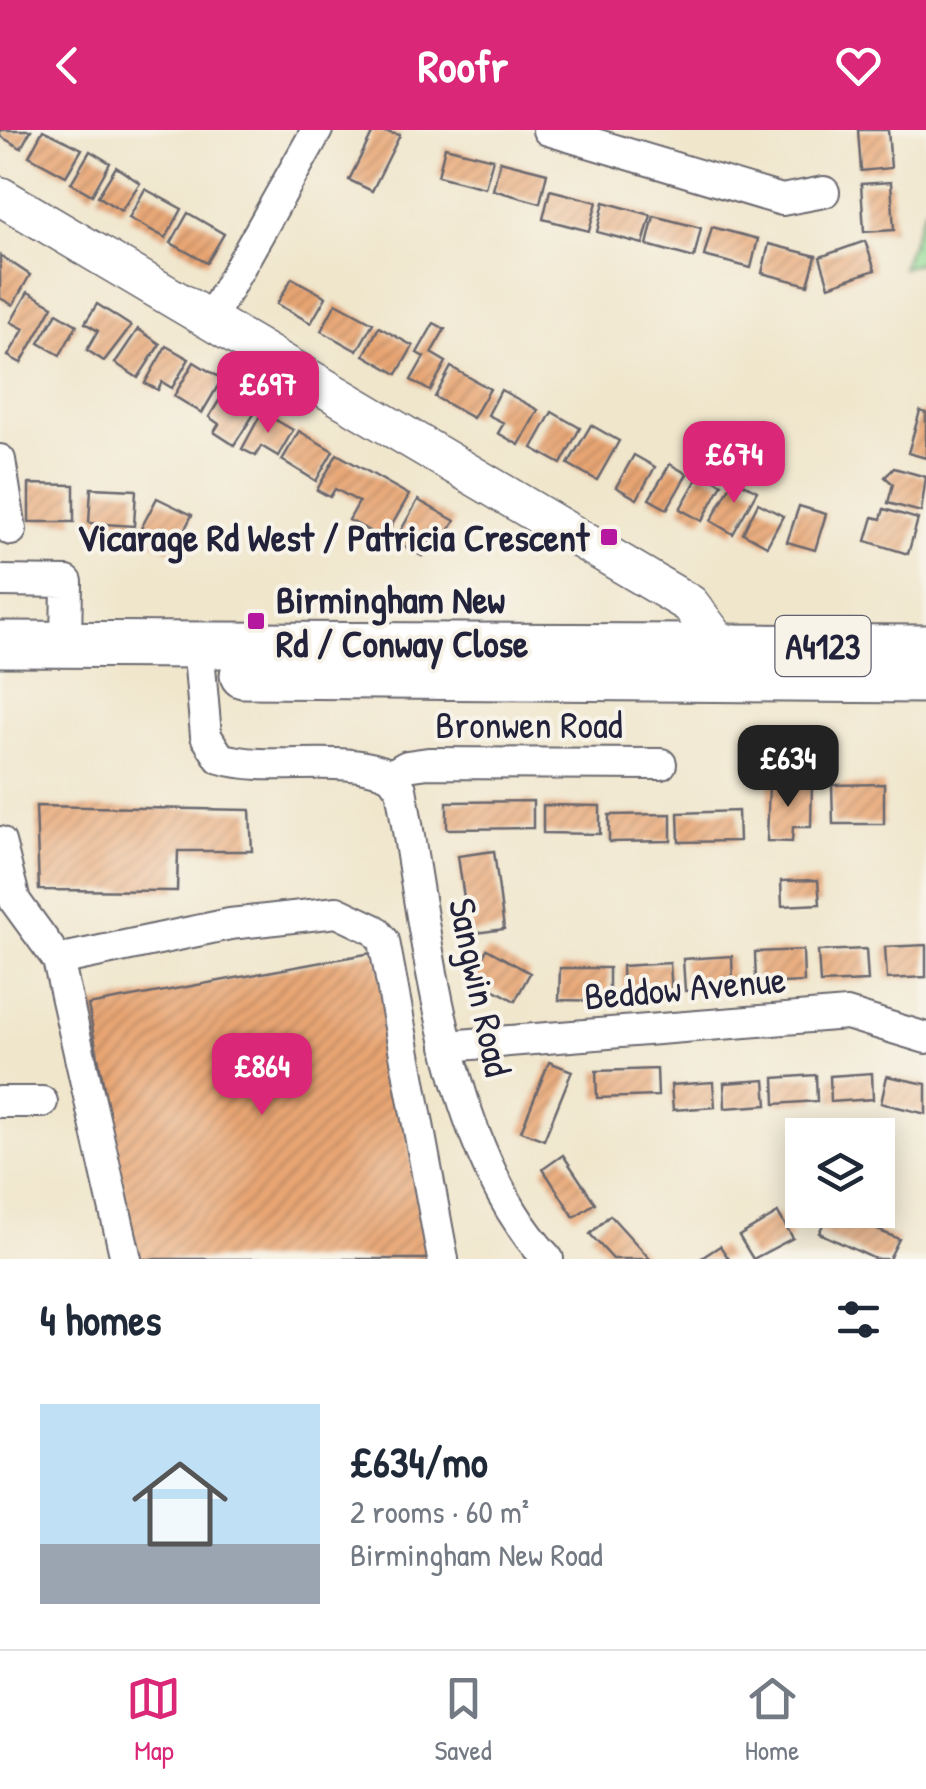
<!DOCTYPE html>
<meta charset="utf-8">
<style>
body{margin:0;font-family:"Patrick Hand",sans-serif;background:#f6f6f7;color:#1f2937;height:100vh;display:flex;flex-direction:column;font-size:38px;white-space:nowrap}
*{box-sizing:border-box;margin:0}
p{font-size:32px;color:#747a83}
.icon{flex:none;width:55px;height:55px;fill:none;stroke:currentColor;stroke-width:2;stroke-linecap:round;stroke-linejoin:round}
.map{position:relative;height:1129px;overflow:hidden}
.sheet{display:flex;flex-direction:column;background:#fff;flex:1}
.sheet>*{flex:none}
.fabs{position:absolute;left:785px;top:988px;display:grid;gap:20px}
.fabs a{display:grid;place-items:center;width:110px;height:110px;border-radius:0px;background:#fff;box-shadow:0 5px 25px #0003;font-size:50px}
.price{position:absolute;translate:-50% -85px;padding:0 22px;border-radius:20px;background:#db2777;color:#fff;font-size:32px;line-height:65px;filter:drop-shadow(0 2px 5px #0008)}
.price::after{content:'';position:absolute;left:50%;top:60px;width:30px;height:22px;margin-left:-15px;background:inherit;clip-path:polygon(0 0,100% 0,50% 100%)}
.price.on{background:#222;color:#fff}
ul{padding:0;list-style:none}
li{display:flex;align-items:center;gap:30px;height:250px;padding:0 40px}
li+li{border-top:2px solid #e0e1e3}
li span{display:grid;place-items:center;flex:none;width:280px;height:200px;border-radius:0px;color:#555}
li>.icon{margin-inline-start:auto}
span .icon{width:120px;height:120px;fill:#fffc;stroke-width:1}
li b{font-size:42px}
h2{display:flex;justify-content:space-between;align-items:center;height:120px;padding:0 40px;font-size:42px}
header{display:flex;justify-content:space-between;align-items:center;height:130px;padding:0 40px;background:#db2777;color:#fff;font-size:45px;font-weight:700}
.dock{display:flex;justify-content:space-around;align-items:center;height:140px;border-top:2px solid #e0e1e3;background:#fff;font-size:28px;color:#747a83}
.dock a{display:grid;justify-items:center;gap:5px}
.dock .on{color:#db2777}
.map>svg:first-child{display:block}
.cemetery{fill:url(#cemetery-stones);stroke:#5b806a;stroke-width:2.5}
.building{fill:url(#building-hatch)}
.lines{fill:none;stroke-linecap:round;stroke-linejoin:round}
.minor-casing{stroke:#6a676e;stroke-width:34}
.major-casing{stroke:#6a676e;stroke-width:41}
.highway-casing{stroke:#6a676e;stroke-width:49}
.minor{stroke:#fff;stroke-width:30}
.major{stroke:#fff;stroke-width:38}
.highway{stroke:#fff;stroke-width:45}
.poi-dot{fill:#b5179e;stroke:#f7f3e8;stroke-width:4}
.labels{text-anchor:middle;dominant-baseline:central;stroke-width:8;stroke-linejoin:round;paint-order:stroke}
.shield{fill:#f7f3e8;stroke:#62616f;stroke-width:2.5}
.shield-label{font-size:35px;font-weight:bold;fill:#22223b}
.poi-label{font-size:38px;font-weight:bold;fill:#22223b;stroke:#f7f3e8;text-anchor:end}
.street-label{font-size:38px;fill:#22223b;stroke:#f7f3e8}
</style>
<header><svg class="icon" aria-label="back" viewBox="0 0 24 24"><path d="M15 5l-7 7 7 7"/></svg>Roofr<svg class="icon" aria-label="heart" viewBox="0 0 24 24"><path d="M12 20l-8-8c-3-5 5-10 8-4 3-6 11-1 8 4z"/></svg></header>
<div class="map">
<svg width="926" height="1129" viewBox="0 0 926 1129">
<defs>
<pattern id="cemetery-stones" width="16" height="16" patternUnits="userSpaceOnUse" patternTransform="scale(2.5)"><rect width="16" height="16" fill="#94dd98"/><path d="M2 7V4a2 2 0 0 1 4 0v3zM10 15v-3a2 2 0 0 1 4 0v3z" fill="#7fbd84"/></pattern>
<pattern id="building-hatch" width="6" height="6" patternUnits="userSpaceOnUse" patternTransform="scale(2.5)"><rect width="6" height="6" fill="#e9a673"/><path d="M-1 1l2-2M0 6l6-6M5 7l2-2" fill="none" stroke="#bc8760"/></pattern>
</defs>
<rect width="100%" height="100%" fill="#f7f3e8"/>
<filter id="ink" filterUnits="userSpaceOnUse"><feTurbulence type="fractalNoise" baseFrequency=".01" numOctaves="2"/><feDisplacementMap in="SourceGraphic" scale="20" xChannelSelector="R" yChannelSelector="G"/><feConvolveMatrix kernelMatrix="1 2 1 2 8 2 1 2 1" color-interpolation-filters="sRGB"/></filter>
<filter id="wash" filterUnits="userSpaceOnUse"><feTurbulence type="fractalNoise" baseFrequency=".0048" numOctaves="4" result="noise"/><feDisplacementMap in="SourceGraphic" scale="40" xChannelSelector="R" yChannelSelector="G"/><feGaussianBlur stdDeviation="2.25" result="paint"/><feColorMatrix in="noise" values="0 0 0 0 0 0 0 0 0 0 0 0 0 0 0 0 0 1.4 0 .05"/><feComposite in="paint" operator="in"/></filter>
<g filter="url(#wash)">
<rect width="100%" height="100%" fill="#f0e6cc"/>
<path class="cemetery" d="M926 76V131L902 138Z"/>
<g id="blocks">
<g class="building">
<path d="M0 0H31L21 18 0 6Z"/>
<path d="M43 0 82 19 66 46 29 26Z"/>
<path d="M374 0 400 5 372 61 349 50Z"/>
<path d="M858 0H888L891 38 861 41Z"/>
<path d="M445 17 493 29 485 58 438 46Z"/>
<path d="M90 21 110 33 92 65 71 53Z"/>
<path d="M500 31 547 43 540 73 493 60Z"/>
<path d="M116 37 140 53 121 81 98 66Z"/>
<path d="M891 52 894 100 864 102 861 54Z"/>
<path d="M145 59 182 79 166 108 129 88Z"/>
<path d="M550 60 597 72 589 101 543 89Z"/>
<path d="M604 72 651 85 643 114 597 102Z"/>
<path d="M188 83 224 104 207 133 171 113Z"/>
<path d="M654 86 701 98 694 128 647 115Z"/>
<path d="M712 97 758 109 751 138 704 126Z"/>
<path d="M865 111 875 140 829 156 820 127Z"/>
<path d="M769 114 816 126 808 155 762 143Z"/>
<path d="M0 125 30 145 13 175 0 168Z"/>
<path d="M292 148 326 167 311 193 277 174Z"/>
<path d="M28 162 53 176 21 233 8 226 24 199 11 192Z"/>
<path d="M336 173 373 193 357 221 321 201Z"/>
<path d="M97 174 131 196 104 231 87 220 98 201 85 193Z"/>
<path d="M57 183 77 195 60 225 39 213Z"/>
<path d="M434 193 445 199 431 223 446 232 430 261 411 250 424 227 417 223Z"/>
<path d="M379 197 413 216 397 244 364 225Z"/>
<path d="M138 199 160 214 138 248 115 233Z"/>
<path d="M166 216 189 229 172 258 162 252 158 260 145 253Z"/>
<path d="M194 232 222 249 202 283 174 266Z"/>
<path d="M451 237 490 259 473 288 435 267Z"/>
<path d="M501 260 538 280 519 315 498 303 504 293 488 285Z"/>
<path d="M225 261 256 281 234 315 214 302 219 294 209 287Z"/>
<path d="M920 281 926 283V328L908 323Z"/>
<path d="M262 282 293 300 278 326 261 316 256 326 242 319Z"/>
<path d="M552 282 580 298 561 334 532 318Z"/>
<path d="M591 295 619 311 597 350 568 334Z"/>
<path d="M299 301 333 321 316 351 282 330Z"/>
<path d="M337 324 409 365 384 409 349 390 359 372 335 359 330 367 317 360Z"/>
<path d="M634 325 655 337 637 369 616 357Z"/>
<path d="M670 334 687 344 667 379 649 369Z"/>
<path d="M894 338 926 347 921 382 888 373 893 354 885 347Z"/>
<path d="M701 342 722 354 702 391 680 379Z"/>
<path d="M734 349 757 361 733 404 711 391Z"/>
<path d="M29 354 74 355V392H29Z"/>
<path d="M91 358 136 360 134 396 89 393Z"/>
<path d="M157 368 192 385 173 422 138 404Z"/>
<path d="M418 370 455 391 440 416 431 411 422 426 395 411Z"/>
<path d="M758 373 783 386 767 416 743 403Z"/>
<path d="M799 376 826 384 815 420 787 412Z"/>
<path d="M884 379 918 389 908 424 866 411 873 387 881 389Z"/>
<path d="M769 653 812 654 811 697H793L792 712 767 711Z"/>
<path d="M884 654V694H833L832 655Z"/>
<path d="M533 671V698L447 699V672Z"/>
<path d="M543 675 600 676V704L543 703Z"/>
<path d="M36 676 250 680 252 721H178L177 761 39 760Z"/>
<path d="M738 681 739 711 679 712 678 683Z"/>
<path d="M671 684V711L609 712V685Z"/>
<path d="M494 721 504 799 469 804 458 726Z"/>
<path d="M818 750 820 774 782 776 781 751Z"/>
<path d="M926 815V847L887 849 885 817Z"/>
<path d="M487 819 530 843 515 871 472 847Z"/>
<path d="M866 819 868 851 820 853 818 821Z"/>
<path d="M803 820 804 852 756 854 755 822Z"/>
<path d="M377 822 428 1129H137L88 875Z"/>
<path d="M732 826 733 858 685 861 683 829Z"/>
<path d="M670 833 672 865 623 867 622 836Z"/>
<path d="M560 838H609V871L559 870Z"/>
<path d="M549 932 572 941 544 1010 521 1001Z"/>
<path d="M657 939 658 966 597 968 596 941Z"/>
<path d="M872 943 873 969 831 972 830 946Z"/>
<path d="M816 945 817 971 775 974 774 948Z"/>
<path d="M887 946 926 954V984L881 973Z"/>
<path d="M765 950 767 975 725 978 724 953Z"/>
<path d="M713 952 715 977 673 980 671 955Z"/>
<path d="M563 1025 595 1073 574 1087 543 1039Z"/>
<path d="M830 1080 899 1109 889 1129H875L819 1103Z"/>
<path d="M778 1083 793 1108 753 1129 739 1106Z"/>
<path d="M610 1085 650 1129H613L590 1104Z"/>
<path d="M720 1116 729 1129H700Z"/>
</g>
</g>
</g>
<g filter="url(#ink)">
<use href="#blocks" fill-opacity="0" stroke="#6a676e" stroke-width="2.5"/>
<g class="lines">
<g class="minor-casing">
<g id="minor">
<path d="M548 0 782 70 824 62"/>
<path d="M211 188 317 0"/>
<path d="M0 330 11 400"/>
<path d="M0 451 67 452 66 513"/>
<path d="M198 514 206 606 220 628C275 644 339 622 391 645"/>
<path d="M391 645 401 659C427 803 445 1020 548 1129"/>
<path d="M391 645 407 636 428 633 661 634"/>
<path d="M0 712 15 771 58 830 126 1129"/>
<path d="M58 830 230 794 337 782 375 800 384 811 443 1129"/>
<path d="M447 916 847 884 926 908"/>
<path d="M0 972H42"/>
</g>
</g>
<g class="major-casing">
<path id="major" d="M0 66 690 474 720 514 726 539"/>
</g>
<g class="highway-casing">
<g id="highway">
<path d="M0 514 926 518"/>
<path d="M243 545 926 550"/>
</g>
</g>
<use href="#minor" class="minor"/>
<use href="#major" class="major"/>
<use href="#highway" class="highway"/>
</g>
</g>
<g class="poi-dot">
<rect x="599" y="397" width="20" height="20" rx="5"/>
<rect x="246" y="481" width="20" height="20" rx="5"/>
</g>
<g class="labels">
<rect class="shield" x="775.5" y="486" width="95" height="60" rx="8"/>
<g class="shield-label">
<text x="823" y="516">A4123</text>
</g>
<g class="poi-label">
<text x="589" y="407">Vicarage Rd West / Patricia Crescent</text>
<text x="276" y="469" text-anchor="start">Birmingham New<tspan x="276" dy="44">Rd / Conway Close</tspan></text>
</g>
<g class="street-label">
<text x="529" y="594">Bronwen Road</text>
<text transform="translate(481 857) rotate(78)">Sangwin Road</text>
<text transform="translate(685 857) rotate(-5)">Beddow Avenue</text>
</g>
</g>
</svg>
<div class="fabs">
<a><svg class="icon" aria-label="layers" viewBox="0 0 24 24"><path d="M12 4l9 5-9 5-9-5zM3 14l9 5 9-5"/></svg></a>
</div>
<b class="price" style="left:268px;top:306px">£697</b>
<b class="price" style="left:734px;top:376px">£674</b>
<b class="price on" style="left:788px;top:680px">£634</b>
<b class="price" style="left:262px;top:988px">£864</b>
</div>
<section class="sheet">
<h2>4 homes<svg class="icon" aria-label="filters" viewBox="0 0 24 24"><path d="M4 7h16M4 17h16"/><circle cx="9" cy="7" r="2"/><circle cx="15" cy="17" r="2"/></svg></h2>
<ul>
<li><span style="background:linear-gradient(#bfe0f5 70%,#9aa5b1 0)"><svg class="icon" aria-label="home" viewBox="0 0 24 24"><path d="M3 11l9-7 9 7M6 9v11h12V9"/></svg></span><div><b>£634/mo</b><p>2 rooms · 60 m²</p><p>Birmingham New Road</p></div></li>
</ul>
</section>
<nav class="dock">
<a class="on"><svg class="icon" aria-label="map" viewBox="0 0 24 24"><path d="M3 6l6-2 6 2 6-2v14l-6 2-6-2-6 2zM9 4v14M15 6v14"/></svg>Map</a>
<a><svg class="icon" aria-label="saved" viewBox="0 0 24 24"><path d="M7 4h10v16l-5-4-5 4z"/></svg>Saved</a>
<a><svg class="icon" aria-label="home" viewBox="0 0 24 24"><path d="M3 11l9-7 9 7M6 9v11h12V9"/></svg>Home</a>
</nav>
